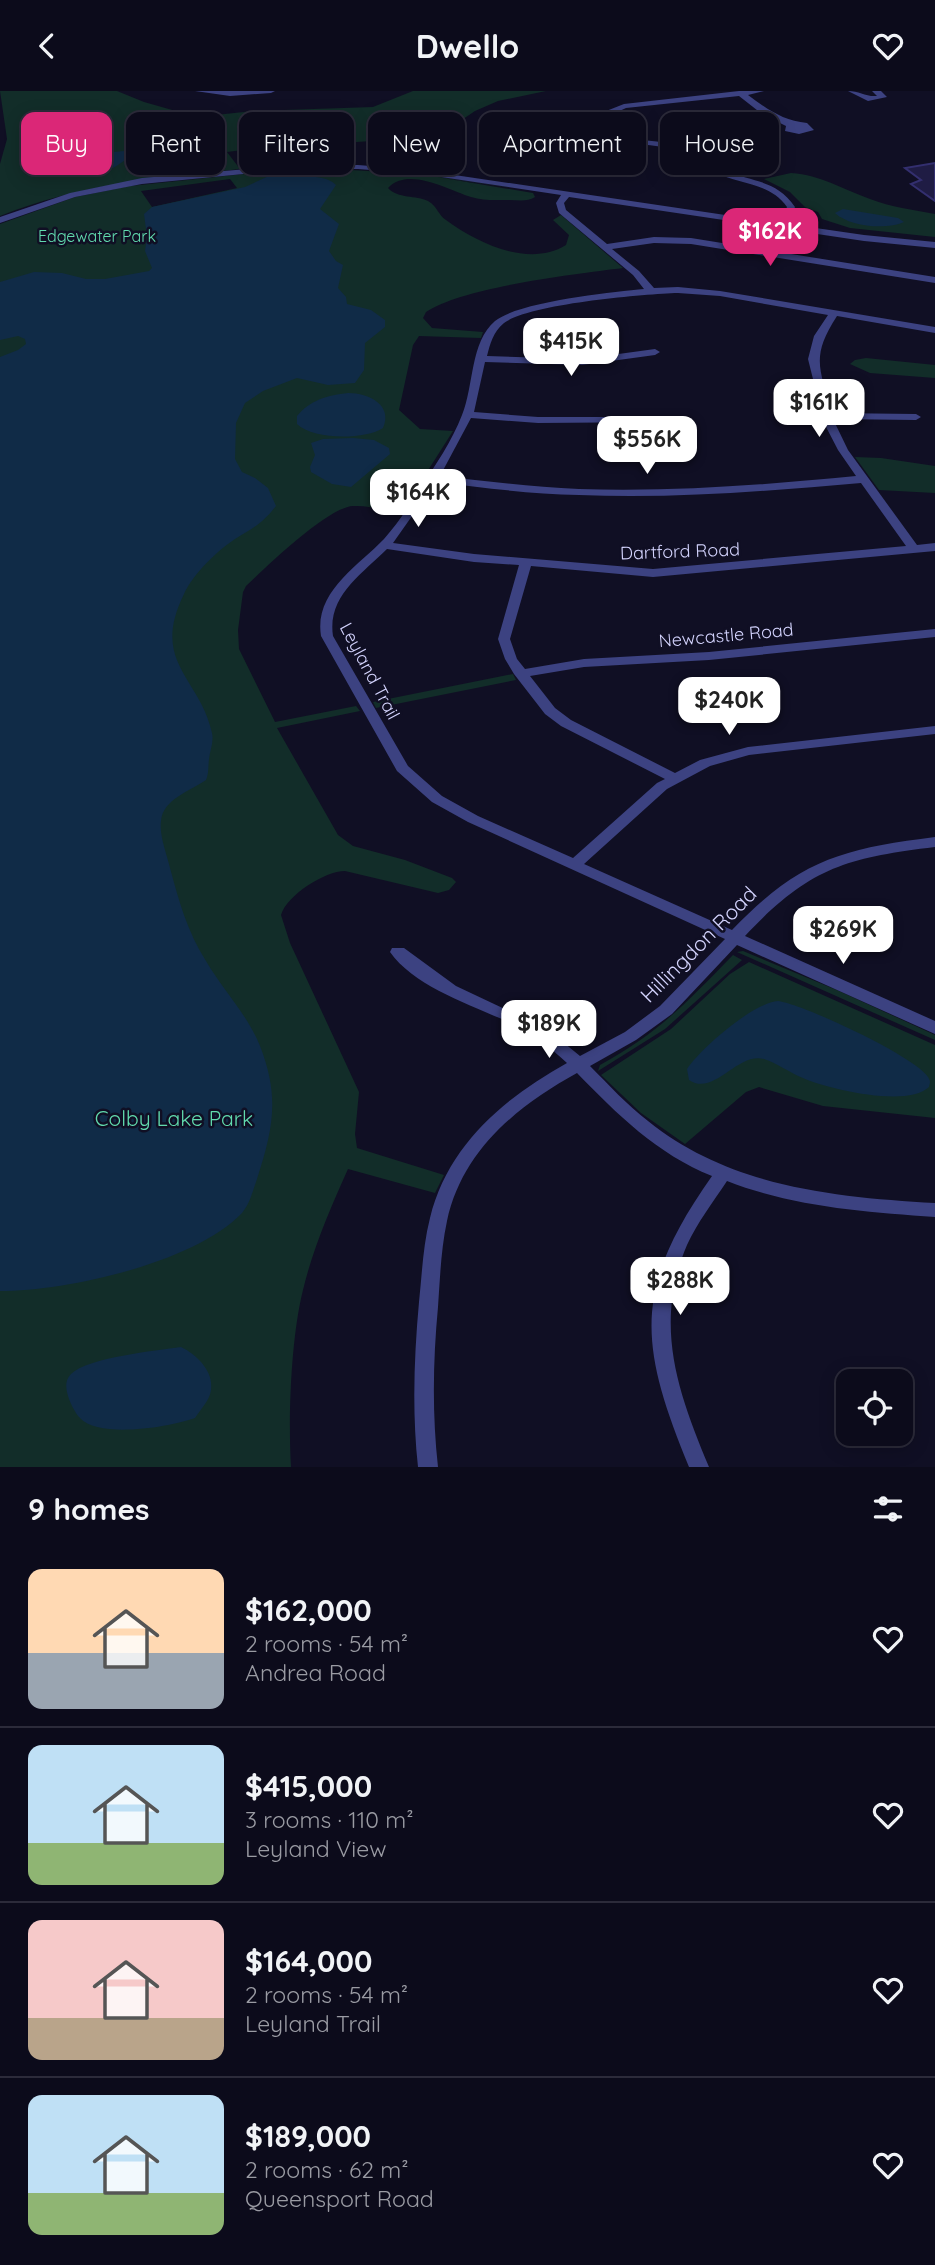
<!DOCTYPE html>
<meta charset="utf-8">
<style>
body{margin:0;font-family:Quicksand,sans-serif;background:#151424;color:#f1f3f6;height:100vh;display:flex;flex-direction:column;font-size:26px;white-space:nowrap}
*{box-sizing:border-box;margin:0}
p{font-size:23px;color:#9a9ba3}
.icon{flex:none;width:38px;height:38px;fill:none;stroke:currentColor;stroke-width:2;stroke-linecap:round;stroke-linejoin:round}
.map{position:relative;height:1376px;overflow:hidden}
.details{display:flex;flex-direction:column;background:#0c0b1b;flex:1}
.details>*{flex:none}
.hud{position:absolute;left:21px;top:21px;width:894px;height:63px;display:flex;gap:14px}
.buttons{position:absolute;left:836px;top:1278px;display:grid;gap:14px}
.buttons a{display:grid;place-items:center;width:77px;height:77px;border-radius:14px;background:#0c0b1b;box-shadow:0 4px 18px #0003,0 0 0 2px #2c2b3a;font-size:35px}
.price{position:absolute;translate:-50% -60px;padding:0 16px;border-radius:14px;background:#fff;color:#222;font-size:23px;line-height:46px;filter:drop-shadow(0 2px 4px #0008)}
.price::after{content:'';position:absolute;left:50%;top:42px;width:21px;height:16px;margin-left:-10px;background:inherit;clip-path:polygon(0 0,100% 0,50% 100%)}
.price.active{background:#db2777;color:#fff}
ul{padding:0;list-style:none}
li{display:flex;align-items:center;gap:21px;height:175px;padding:0 28px}
li+li{border-top:2px solid #2c2b3a}
li span{display:grid;place-items:center;flex:none;width:196px;height:140px;border-radius:14px;color:#555}
li>.icon{margin-inline-start:auto}
span .icon{width:84px;height:84px;fill:#fffc;stroke-width:1}
li b{font-size:30px}
h2{display:flex;justify-content:space-between;align-items:center;height:84px;padding:0 28px;font-size:30px}
.pill{padding:0 24px;border-radius:14px;background:#0c0b1b;box-shadow:0 4px 18px #0003,0 0 0 2px #2c2b3a;font-size:24px;line-height:63px}
.pill.active{background:#db2777;color:#fff}
header{display:flex;justify-content:space-between;align-items:center;height:91px;padding:0 28px;background:#0c0b1b;font-size:32px;font-weight:800}
.map>svg:first-child{display:block}
.green{fill:#122d29;fill-rule:evenodd}
.water{fill:#102b47}
.building{fill:#1f1c44;stroke:#332f6f;stroke-width:2}
.lines{fill:none;stroke-linecap:round;stroke-linejoin:round}
.minor{fill:#3c4281;fill-rule:evenodd}
.labels{text-anchor:middle;dominant-baseline:central;stroke-width:5;stroke-linejoin:round;paint-order:stroke}
.far-park-label{font-size:16px;fill:#61dbae;stroke:#100f24}
.street-label{font-size:18px;fill:#d3d3fd;stroke:#100f24}
.near-street-label{font-size:21px;fill:#d3d3fd;stroke:#100f24}
.near-park-label{font-size:21px;fill:#61dbae;stroke:#100f24}
</style>
<header><svg class="icon" aria-label="back" viewBox="0 0 24 24"><path d="M15 5l-7 7 7 7"/></svg>Dwello<svg class="icon" aria-label="heart" viewBox="0 0 24 24"><path d="M12 20l-8-8c-3-5 5-10 8-4 3-6 11-1 8 4z"/></svg></header>
<div class="map">
<svg width="935" height="1376" viewBox="0 0 935 1376">
<rect width="100%" height="100%" fill="#100f24"/>
<g class="green">
<path d="M0 0H117L144 11 197 26 253 20 373 16 413 0H546L498 10 475 20 438 45 357 51 296 52 227 61 240 78C155 87 80 93 0 125V73L7 48Z"/>
<path d="M334 78 420 83 533 100 437 86 533 102 535 106C527 111 519 109 509 109 496 109 483 110 471 106 449 99 408 75 388 97 398 108 416 104 428 110 438 116 438 124 446 129 477 152 529 177 566 154L569 144 553 129 561 124 623 177C576 183 463 196 426 221L423 227 432 237 483 241 481 247 419 245 413 254 399 319 420 338 453 340 401 422C386 420 368 414 353 415 328 416 266 476 246 495L243 501 238 539 239 558 275 631 356 615 360 620 277 637 338 744 353 755 405 769 452 787 456 791 449 799 438 802 345 780C325 780 287 804 281 824L290 852 359 1001 355 1043 357 1057 444 1084 435 1102 348 1078C331 1116 313 1157 303 1199 291 1247 288 1326 291 1376H0V133L75 106 130 95 272 80ZM230 88 237 97 152 116 141 100Z"/>
<path d="M791 82C821 84 842 98 870 108 891 116 913 119 935 123V146L850 137 822 128 818 121 805 116 790 101 764 88Z"/>
<path d="M866 267 935 274V287L870 282 850 273 855 269Z"/>
<path d="M855 366 881 367 935 375V402L879 399Z"/>
<path d="M513 583 516 589 376 617 373 611Z"/>
<path d="M743 860 839 900 935 944V949L737 861Z"/>
<path d="M733 864 742 869 665 938 598 980 600 974C659 942 687 911 733 864Z"/>
<path d="M749 871 935 954V1027L823 1015 759 996 746 1001 685 1053 641 1022 601 984 671 938 730 883Z"/>
</g>
<g class="water">
<path d="M134 59 137 62C122 68 105 90 87 80L84 64Z"/>
<path d="M302 82C313 88 326 84 336 94L320 118 339 133 329 160 336 170 343 174 338 197 346 206 347 213 371 219 385 229V236L365 252 364 279 355 292 328 294 297 287 263 300 245 312 236 332 235 368 242 381 255 387 268 397 276 415C262 433 253 437 235 448 217 460 193 483 184 503 150 572 200 586 212 642 214 651 210 659 209 668 208 676 209 682 206 689 190 700 163 708 161 730 159 745 167 763 170 777 179 810 187 840 206 870 223 899 247 923 260 955 280 1006 273 1038 257 1088 253 1099 250 1113 242 1122 194 1172 67 1200 0 1200V266L18 259 26 253 25 248 18 245 0 249V191L34 181 62 182 86 188H105L149 180 152 177 145 160 147 146 144 123 152 116 245 96 271 84Z"/>
<path d="M843 118 898 127 904 131C886 139 850 136 835 122Z"/>
<path d="M348 302C369 302 393 314 383 337 365 349 313 349 297 333V325C310 309 328 304 348 302Z"/>
<path d="M353 347 374 349 389 357 390 363 351 396 332 393 311 381 310 376 315 364 311 352 323 348Z"/>
<path d="M778 910C803 913 916 966 928 986 931 991 930 991 929 996 908 1017 827 998 803 987 790 982 777 972 764 968 737 961 714 1006 689 989L687 978C701 957 753 912 778 910Z"/>
<path d="M181 1256C196 1263 214 1280 211 1299 210 1309 200 1319 195 1327 170 1336 99 1348 80 1327 75 1322 71 1313 69 1308 66 1299 64 1290 71 1283 89 1266 155 1260 181 1256Z"/>
</g>
<path class="building" d="M935 72V110L911 93 921 89 905 77Z"/>
<g class="lines">
<g class="minor">
<path d="M195 0H275L271 2 230 5Z"/>
<path d="M739 0H764L748 4C767 18 783 30 807 32L814 39 799 43 785 40 786 35 762 23 739 5 626 17 602 28 597 35C619 52 646 47 671 53 691 57 706 71 725 79 753 92 776 88 795 116L788 133 864 144 935 151V157L864 150 569 106 564 112 566 119 607 153 654 146 691 147 935 186V192L691 153 654 152 612 158 639 180 654 197 678 196 720 200 935 236V242L837 225C810 267 820 277 832 322L916 323 921 326 916 329 833 328 848 359 917 454 935 452V460L653 486 531 475 510 548 517 568 525 578 584 568 709 561 935 538V546L709 569 584 576 530 585 555 617 571 629 675 682 700 669 748 656 935 635V643L749 664 710 675 667 698 584 773 732 839C799 769 841 758 935 746V756C845 767 809 777 745 845L935 930V943L737 854 672 923 636 949 590 975C609 994 627 1014 648 1030 730 1096 834 1106 935 1112V1126C865 1121 793 1116 727 1090 713 1111 697 1132 687 1154 653 1234 678 1301 709 1376H689C638 1252 633 1197 712 1085 657 1063 617 1023 577 982 517 1015 462 1060 447 1130 441 1158 440 1187 438 1216 433 1269 432 1322 438 1376H418C412 1321 414 1266 419 1211 422 1183 423 1154 430 1127 448 1054 504 1007 567 972 551 957 534 944 515 934 477 916 415 897 390 861L392 857H404L456 895 547 938 580 965 625 941 660 915 725 848 468 731 432 711 397 680 321 545C314 501 357 476 384 448 398 432 410 414 421 396 435 375 452 350 462 324 474 295 470 251 495 230 518 211 611 201 644 198L633 184 559 122 556 112 561 104 421 83 358 78H293L142 93 75 106 0 132V126L70 102 142 87 293 74H358L421 79 780 132 787 116C770 91 739 94 715 81 700 73 688 62 672 58 644 50 612 58 589 36L596 24 624 13ZM678 202 720 205 828 224 814 245 808 268 824 332 838 359 856 385C764 394 671 401 579 398 532 396 486 390 440 385L471 327 538 332 667 331 668 329 663 326H538L474 321 485 271 582 274 655 264 660 261 655 258 582 268 487 265C490 253 493 241 504 232 529 213 643 203 678 202ZM436 391C484 397 531 403 579 404 673 408 767 400 861 392L906 455 653 478 474 463 393 452ZM387 458 474 471 519 474 498 548 505 568 514 583 545 623 561 635 665 688 657 692 573 767 478 725 442 705 408 675 333 545C327 505 362 483 387 458Z"/>
<path d="M848 0C859 0 866 6 877 5L872 0H881L887 6 868 10Z"/>
</g>
</g>
<g class="labels">
<g class="far-park-label">
<text x="97" y="145">Edgewater Park</text>
</g>
<g class="street-label">
<text transform="translate(680 460) rotate(-2)">Dartford Road</text>
<text transform="translate(726 544) rotate(-5)">Newcastle Road</text>
<text transform="translate(370 580) rotate(62)">Leyland Trail</text>
</g>
<g class="near-street-label">
<text transform="translate(698 853) rotate(-45)">Hillingdon Road</text>
</g>
<g class="near-park-label">
<text x="174" y="1027">Colby Lake Park</text>
</g>
</g>
</svg>
<div class="buttons">
<a><svg class="icon" aria-label="locate" viewBox="0 0 24 24"><circle cx="12" cy="12" r="6"/><path d="M12 2v4M12 18v4M2 12h4M18 12h4"/></svg></a>
</div>
<b class="price active" style="left:770px;top:177px">$162K</b>
<b class="price" style="left:571px;top:287px">$415K</b>
<b class="price" style="left:819px;top:348px">$161K</b>
<b class="price" style="left:647px;top:385px">$556K</b>
<b class="price" style="left:418px;top:438px">$164K</b>
<b class="price" style="left:729px;top:646px">$240K</b>
<b class="price" style="left:843px;top:875px">$269K</b>
<b class="price" style="left:549px;top:969px">$189K</b>
<b class="price" style="left:680px;top:1226px">$288K</b>
<div class="hud">
<a class="pill active">Buy</a>
<a class="pill">Rent</a>
<a class="pill">Filters</a>
<a class="pill">New</a>
<a class="pill">Apartment</a>
<a class="pill">House</a>
</div>
</div>
<section class="details">
<h2>9 homes<svg class="icon" aria-label="filters" viewBox="0 0 24 24"><path d="M4 7h16M4 17h16"/><circle cx="9" cy="7" r="2"/><circle cx="15" cy="17" r="2"/></svg></h2>
<ul>
<li><span style="background:linear-gradient(#ffd9b3 60%,#9aa5b1 0)"><svg class="icon" aria-label="home" viewBox="0 0 24 24"><path d="M3 11l9-7 9 7M6 9v11h12V9"/></svg></span><div><b>$162,000</b><p>2 rooms · 54 m²</p><p>Andrea Road</p></div><svg class="icon" aria-label="heart" viewBox="0 0 24 24"><path d="M12 20l-8-8c-3-5 5-10 8-4 3-6 11-1 8 4z"/></svg></li>
<li><span style="background:linear-gradient(#bfe0f5 70%,#8fb573 0)"><svg class="icon" aria-label="home" viewBox="0 0 24 24"><path d="M3 11l9-7 9 7M6 9v11h12V9"/></svg></span><div><b>$415,000</b><p>3 rooms · 110 m²</p><p>Leyland View</p></div><svg class="icon" aria-label="heart" viewBox="0 0 24 24"><path d="M12 20l-8-8c-3-5 5-10 8-4 3-6 11-1 8 4z"/></svg></li>
<li><span style="background:linear-gradient(#f6c9c9 70%,#b9a48a 0)"><svg class="icon" aria-label="home" viewBox="0 0 24 24"><path d="M3 11l9-7 9 7M6 9v11h12V9"/></svg></span><div><b>$164,000</b><p>2 rooms · 54 m²</p><p>Leyland Trail</p></div><svg class="icon" aria-label="heart" viewBox="0 0 24 24"><path d="M12 20l-8-8c-3-5 5-10 8-4 3-6 11-1 8 4z"/></svg></li>
<li><span style="background:linear-gradient(#bfe0f5 70%,#8fb573 0)"><svg class="icon" aria-label="home" viewBox="0 0 24 24"><path d="M3 11l9-7 9 7M6 9v11h12V9"/></svg></span><div><b>$189,000</b><p>2 rooms · 62 m²</p><p>Queensport Road</p></div><svg class="icon" aria-label="heart" viewBox="0 0 24 24"><path d="M12 20l-8-8c-3-5 5-10 8-4 3-6 11-1 8 4z"/></svg></li>
</ul>
</section>
